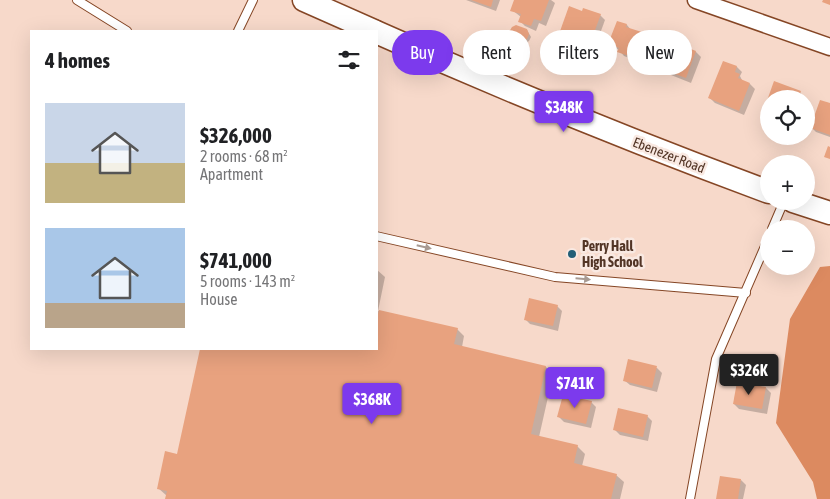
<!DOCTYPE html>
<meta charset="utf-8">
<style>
body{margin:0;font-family:"Asap Condensed",sans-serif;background:#f2f2f2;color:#202124;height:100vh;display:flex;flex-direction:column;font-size:19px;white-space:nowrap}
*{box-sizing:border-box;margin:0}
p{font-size:16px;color:#757577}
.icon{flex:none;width:28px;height:28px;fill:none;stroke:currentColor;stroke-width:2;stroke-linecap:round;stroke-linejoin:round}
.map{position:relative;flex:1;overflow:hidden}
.sheet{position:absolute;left:30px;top:30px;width:348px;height:320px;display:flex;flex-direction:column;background:#fff;border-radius:0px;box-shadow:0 5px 20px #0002}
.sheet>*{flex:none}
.top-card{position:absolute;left:392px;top:30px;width:362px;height:45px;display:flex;gap:10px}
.tools{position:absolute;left:760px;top:90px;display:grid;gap:10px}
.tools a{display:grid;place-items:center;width:55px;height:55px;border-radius:50%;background:#fff;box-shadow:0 5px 20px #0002;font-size:25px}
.price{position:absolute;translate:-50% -42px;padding:0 11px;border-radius:5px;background:#7c3aed;color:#fff;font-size:16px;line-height:32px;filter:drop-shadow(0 1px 2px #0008)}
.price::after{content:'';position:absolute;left:50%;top:30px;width:15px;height:11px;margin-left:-8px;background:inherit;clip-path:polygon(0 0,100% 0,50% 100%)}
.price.selected{background:#222;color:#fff}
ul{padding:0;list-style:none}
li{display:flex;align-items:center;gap:15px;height:125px;padding:0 15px}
li span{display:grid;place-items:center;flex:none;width:140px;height:100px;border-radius:0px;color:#555}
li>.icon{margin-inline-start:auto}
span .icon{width:60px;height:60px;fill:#fffc;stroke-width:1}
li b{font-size:21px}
h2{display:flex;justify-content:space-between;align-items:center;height:60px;padding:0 15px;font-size:21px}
.pill{padding:0 18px;border-radius:22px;background:#fff;box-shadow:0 5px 20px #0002;font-size:18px;line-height:45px}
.pill.selected{background:#7c3aed;color:#fff}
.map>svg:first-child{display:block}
.forest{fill:#dc8a60}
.shadow{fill:#0003}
.building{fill:#e8a27f}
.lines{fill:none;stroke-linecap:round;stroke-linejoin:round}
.lane-casing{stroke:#854625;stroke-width:10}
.street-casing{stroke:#854625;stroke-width:19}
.secondary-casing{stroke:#854625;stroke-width:25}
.lane{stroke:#fff;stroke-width:8}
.street{stroke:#fff;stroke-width:16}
.secondary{stroke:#fff;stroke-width:22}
.oneway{fill:#a89a92}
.poi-dot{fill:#235f77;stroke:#f9e9e2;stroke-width:2}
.labels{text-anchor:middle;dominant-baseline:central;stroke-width:5;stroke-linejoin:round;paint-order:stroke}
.street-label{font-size:14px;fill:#523526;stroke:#f9e9e2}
.poi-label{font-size:14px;font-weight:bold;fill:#523526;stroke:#f9e9e2;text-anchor:start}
</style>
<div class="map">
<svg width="830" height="499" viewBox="0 0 830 499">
<rect width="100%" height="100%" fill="#f7d9ca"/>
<path class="forest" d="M830 266V499H817L813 482 776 423 790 319 820 267Z"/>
<g class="shadow">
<path d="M466 0H500L496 11Z"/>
<path d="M516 0H551L555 3 546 26 539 23 536 31 525 26 520 21 521 17 512 10Z"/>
<path d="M582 13 600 15 605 20 594 50 565 39 560 33Z"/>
<path d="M618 22 627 25 631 30 647 36 652 41 644 64 624 56 619 50 610 44Z"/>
<path d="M527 30 531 37 529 41 526 43 513 36Z"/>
<path d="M670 42 696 52 701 57 691 83 666 73 661 68Z"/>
<path d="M724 62 737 67 742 72 740 76 743 82 750 84 755 89 744 115 715 103 710 98Z"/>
<path d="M800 92 804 99H769Z"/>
<path d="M830 105V137L816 132 811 127Z"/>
<path d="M780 136 790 137 787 145 779 140Z"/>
<path d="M376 269 385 277 378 311 457 329 464 336 462 347 546 367 553 375 539 437 577 446 585 454 582 466 616 475 624 482 620 499H166L167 496 158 488 178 455 201 349H376Z"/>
<path d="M557 306 562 311 558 331 530 324 525 319Z"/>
<path d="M629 361 657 368 662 373 657 392 630 385 624 380Z"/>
<path d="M766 388 771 393 767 414 739 409 734 404Z"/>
<path d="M591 402 596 407 591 428 564 422 559 417Z"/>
<path d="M647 416 652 421 648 441 620 435 615 430Z"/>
<path d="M741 480 746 485 743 499H717Z"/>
</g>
<g class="building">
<path d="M471 0H493L491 7Z"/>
<path d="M514 0H549L541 21 534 19 531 26 518 22 521 14 510 11Z"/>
<path d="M823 0H830V5L822 2Z"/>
<path d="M569 6 582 11 583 8 601 14 589 46 559 34Z"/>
<path d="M617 21 627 24 626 27 648 34 638 59 617 52 619 48 608 44Z"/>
<path d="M516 25 527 29 529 34 527 39 523 41 512 37 509 32 512 27Z"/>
<path d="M670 41 696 51 686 78 659 68Z"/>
<path d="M723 61 737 66 735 72 740 74 738 78 750 83 739 111 708 98Z"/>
<path d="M774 81 801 91 798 99H769V110L764 109Z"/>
<path d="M820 100 830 103V135L810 128Z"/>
<path d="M779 136H788L785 143 777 140Z"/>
<path d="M828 146 830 147V159L824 157Z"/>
<path d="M529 298 558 305 553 326 524 320Z"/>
<path d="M379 310 458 328 454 344 546 366 531 434 578 445 574 463 617 474 611 499H165L167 491 157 489 165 451 177 454 200 349H376V322Z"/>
<path d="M628 359 657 366 652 388 623 381Z"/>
<path d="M737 382 766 387 762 409 733 404Z"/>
<path d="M563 395 592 401 586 424 557 417Z"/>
<path d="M618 408 648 415 643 437 613 430Z"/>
<path d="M720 476 741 479 738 499H716Z"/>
</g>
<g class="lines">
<g class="lane-casing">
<g id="lane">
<path d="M77 0 127 31"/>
<path d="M238 31 253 0"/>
<path d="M772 229 784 201"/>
<path d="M376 236 555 277 746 293"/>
<path d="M690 499 716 359 769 237"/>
</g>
</g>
<g class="street-casing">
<path id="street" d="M696 0 830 47"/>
</g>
<g class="secondary-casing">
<g id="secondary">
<path d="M304 0 374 31"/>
<path d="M376 32C506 90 636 143 769 192"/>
<path d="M793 201 830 213"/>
</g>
</g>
<use href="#lane" class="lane"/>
<use href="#street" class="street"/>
<use href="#secondary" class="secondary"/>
</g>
<defs><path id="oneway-solid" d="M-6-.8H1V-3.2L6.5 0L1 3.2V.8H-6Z" transform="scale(1.25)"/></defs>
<g class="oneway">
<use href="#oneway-solid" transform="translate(424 247) rotate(13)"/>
<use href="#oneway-solid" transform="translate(583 279) rotate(5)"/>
</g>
<circle class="poi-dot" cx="572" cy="254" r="5"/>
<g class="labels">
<g class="street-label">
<text transform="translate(669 155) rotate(21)">Ebenezer Road</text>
</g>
<g class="poi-label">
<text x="582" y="246">Perry Hall<tspan x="582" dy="16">High School</tspan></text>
</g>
</g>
</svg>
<div class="tools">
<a><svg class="icon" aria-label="locate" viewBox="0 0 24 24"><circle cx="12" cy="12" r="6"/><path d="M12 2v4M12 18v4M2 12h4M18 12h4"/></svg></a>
<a>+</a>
<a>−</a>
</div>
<b class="price" style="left:564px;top:133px">$348K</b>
<b class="price selected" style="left:749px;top:396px">$326K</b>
<b class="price" style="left:575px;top:409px">$741K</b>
<b class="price" style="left:372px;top:425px">$368K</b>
<div class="top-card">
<a class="pill selected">Buy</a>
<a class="pill">Rent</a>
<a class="pill">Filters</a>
<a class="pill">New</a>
</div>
<section class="sheet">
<h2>4 homes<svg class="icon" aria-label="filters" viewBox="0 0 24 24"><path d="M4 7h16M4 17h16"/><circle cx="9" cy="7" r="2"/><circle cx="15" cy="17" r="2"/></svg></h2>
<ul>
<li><span style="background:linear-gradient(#c9d6e8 60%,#c2b280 0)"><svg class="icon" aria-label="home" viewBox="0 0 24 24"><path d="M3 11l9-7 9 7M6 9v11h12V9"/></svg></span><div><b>$326,000</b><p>2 rooms · 68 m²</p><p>Apartment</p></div></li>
<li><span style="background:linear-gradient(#a9c7e8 75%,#b9a48a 0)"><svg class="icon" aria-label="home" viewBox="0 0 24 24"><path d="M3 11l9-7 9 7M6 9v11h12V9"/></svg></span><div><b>$741,000</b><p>5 rooms · 143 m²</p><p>House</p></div></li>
</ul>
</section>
</div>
